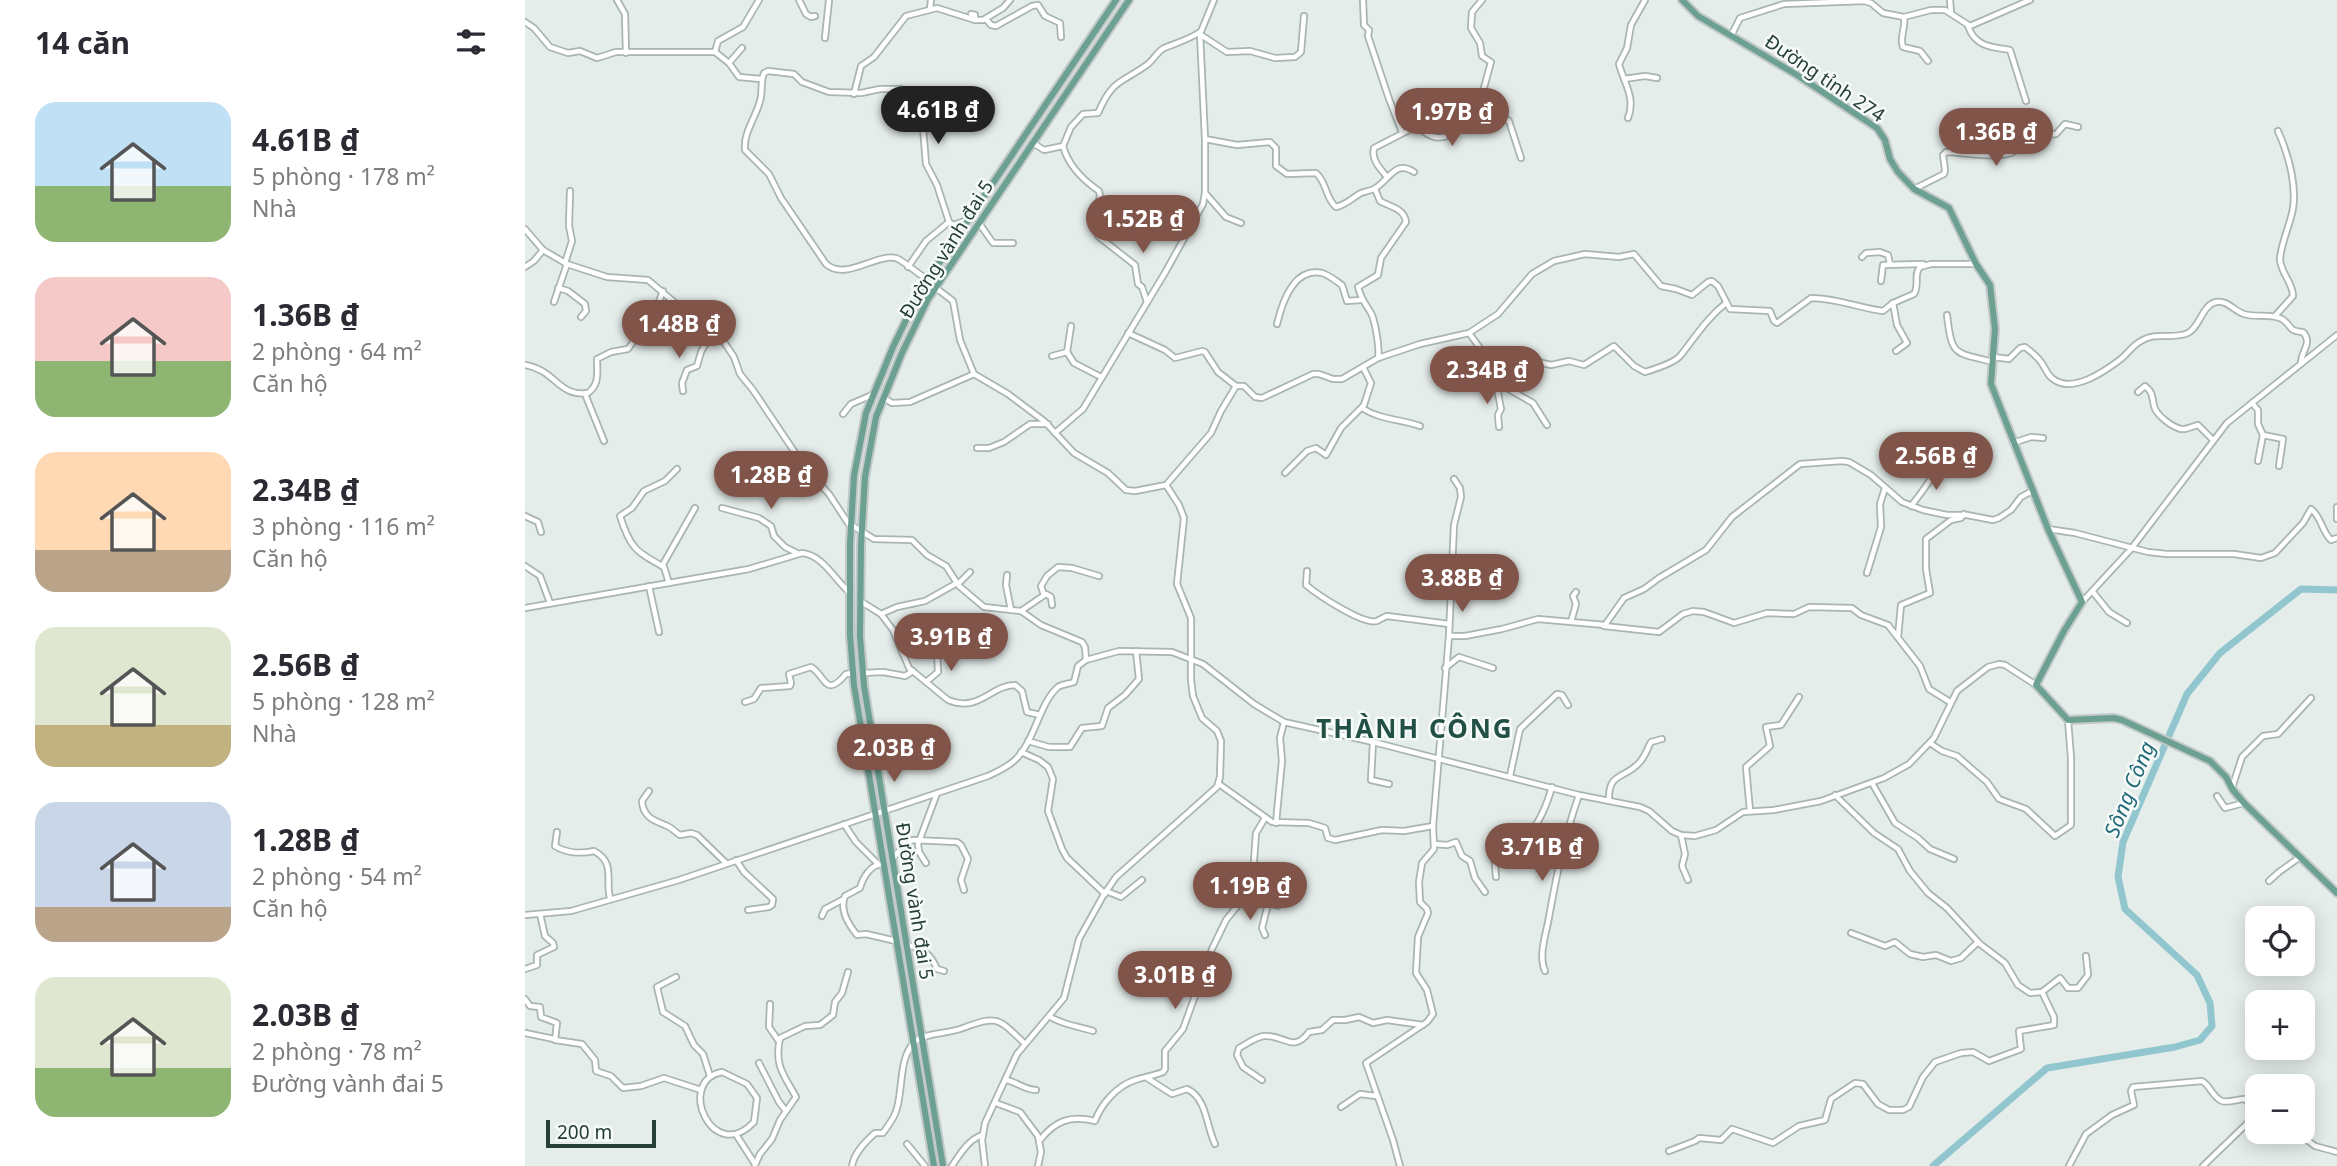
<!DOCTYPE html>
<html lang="vi">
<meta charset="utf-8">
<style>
body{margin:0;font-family:"Noto Sans",sans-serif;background:#f7f7f7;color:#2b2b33;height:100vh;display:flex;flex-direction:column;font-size:26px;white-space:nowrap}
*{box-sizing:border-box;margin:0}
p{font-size:23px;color:#7c7c81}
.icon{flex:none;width:38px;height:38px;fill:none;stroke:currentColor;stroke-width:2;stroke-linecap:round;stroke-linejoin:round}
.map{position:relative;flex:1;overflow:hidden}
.side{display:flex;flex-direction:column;background:#fff;width:525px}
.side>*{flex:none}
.tools{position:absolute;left:1720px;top:906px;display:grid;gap:14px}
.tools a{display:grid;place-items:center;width:70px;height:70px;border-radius:14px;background:#fff;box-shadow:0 4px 18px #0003;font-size:35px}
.scale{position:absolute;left:21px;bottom:18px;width:110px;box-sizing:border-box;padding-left:7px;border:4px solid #253f37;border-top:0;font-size:19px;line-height:24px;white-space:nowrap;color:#253f37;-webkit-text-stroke:5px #f6faf8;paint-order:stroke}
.price{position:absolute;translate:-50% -60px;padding:0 16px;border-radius:24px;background:#81544a;color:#fff;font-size:23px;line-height:46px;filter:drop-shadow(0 2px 4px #0008)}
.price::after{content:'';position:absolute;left:50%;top:42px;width:21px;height:16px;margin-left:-10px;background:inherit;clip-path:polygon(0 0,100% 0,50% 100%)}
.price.active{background:#222;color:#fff}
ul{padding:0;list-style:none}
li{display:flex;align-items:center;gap:21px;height:175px;padding:0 35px}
li span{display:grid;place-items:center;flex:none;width:196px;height:140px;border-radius:21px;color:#555}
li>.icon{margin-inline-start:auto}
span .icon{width:84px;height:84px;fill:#fffc;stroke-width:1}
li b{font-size:30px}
h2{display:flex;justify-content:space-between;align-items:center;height:84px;padding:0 35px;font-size:30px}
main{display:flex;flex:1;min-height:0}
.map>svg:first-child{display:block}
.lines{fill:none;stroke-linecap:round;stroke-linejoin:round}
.river{stroke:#91c6cf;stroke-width:7}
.minor-casing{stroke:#a8b5b1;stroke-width:8}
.major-casing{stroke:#c2c9c7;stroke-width:10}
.minor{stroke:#fff;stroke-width:4.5}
.major{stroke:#6ca092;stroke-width:6}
.labels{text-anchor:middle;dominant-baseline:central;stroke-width:5;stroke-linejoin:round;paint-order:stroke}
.street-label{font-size:19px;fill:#253f37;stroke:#f6faf8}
.water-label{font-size:21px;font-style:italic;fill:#226a78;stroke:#f6faf8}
.district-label{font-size:26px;font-weight:bold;letter-spacing:2px;fill:#225044;stroke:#f6faf8}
</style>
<main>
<section class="side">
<h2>14 căn<svg class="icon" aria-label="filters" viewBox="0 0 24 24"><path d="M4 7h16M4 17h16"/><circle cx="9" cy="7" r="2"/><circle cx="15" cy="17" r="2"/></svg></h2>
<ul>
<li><span style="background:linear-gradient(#bfe0f5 60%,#8fb573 0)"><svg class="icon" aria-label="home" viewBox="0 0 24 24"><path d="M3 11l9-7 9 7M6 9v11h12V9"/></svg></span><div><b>4.61B ₫</b><p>5 phòng · 178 m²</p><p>Nhà</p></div></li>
<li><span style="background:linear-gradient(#f6c9c9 60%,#8fb573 0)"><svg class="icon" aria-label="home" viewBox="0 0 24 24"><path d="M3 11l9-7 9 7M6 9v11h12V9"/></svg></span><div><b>1.36B ₫</b><p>2 phòng · 64 m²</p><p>Căn hộ</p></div></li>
<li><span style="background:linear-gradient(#ffd9b3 70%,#b9a48a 0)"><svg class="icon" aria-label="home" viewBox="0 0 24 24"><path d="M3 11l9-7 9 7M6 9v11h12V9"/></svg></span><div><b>2.34B ₫</b><p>3 phòng · 116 m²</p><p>Căn hộ</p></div></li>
<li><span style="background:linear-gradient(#dfe7d0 70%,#c2b280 0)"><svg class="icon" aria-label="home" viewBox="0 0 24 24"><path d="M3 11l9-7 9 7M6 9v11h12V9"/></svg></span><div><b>2.56B ₫</b><p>5 phòng · 128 m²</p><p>Nhà</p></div></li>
<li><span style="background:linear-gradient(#c9d6e8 75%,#b9a48a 0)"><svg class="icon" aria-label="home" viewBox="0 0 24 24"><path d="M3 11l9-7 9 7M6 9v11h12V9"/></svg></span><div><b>1.28B ₫</b><p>2 phòng · 54 m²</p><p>Căn hộ</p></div></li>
<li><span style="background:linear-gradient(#dfe7d0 65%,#8fb573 0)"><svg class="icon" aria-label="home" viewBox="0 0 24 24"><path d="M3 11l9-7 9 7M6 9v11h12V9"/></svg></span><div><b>2.03B ₫</b><p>2 phòng · 78 m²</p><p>Đường vành đai 5</p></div></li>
</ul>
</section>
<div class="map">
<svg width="1812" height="1166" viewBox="0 0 1812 1166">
<rect width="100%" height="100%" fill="#e5edea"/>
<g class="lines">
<path class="river" d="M1408 1166 1522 1068 1650 1047 1675 1040 1687 1026 1685 1003 1672 975 1600 909 1593 877 1598 842 1662 694 1695 653 1776 589 1812 590"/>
<g class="minor-casing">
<g id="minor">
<path d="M92 0 100 14 101 53"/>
<path d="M274 0 281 14 286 17 290 16"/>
<path d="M838 0 839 25 844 30 843 36 864 99 877 132"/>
<path d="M957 0 947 12 946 28 955 43 957 56 966 62 957 95 965 117"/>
<path d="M1425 0 1426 12"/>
<path d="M405 9 406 0"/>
<path d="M446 14 450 15V20"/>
<path d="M1379 17C1381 28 1374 38 1378 47L1395 51 1403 61"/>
<path d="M461 19 466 25 471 26 507 6 513 5 520 16 535 23 536 37"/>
<path d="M0 22 9 28 25 47 43 53 55 51 72 58 91 52H190L204 63 214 77 236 79"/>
<path d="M1443 26C1450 47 1467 47 1485 50L1501 101"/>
<path d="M676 35 702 52 725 51 750 58 770 57 776 52 779 16"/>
<path d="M1206 36 1215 18 1259 4 1339 1 1346 3 1358 13 1379 17 1406 10H1420L1445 26 1505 0"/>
<path d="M300 38 304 0"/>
<path d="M190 52 193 41 218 27 234 0"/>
<path d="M204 63 217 48"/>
<path d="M1099 79 1120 76 1132 78"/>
<path d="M329 94 336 66 349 57 381 16 412 8 450 20H458L478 8 485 0"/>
<path d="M1103 118C1111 98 1099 83 1094 64L1102 48 1106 25 1120 0"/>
<path d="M680 139 712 145 745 142 751 148V166L762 174 791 173C802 182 800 198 811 207 821 205 827 198 836 193 841 191 847 191 852 187 865 178 871 160 889 172"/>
<path d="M508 143 519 150 538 146 546 127 558 114 573 113C588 78 596 84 623 64 629 59 632 52 639 48 651 43 663 40 675 32"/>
<path d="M538 146C543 165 558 180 574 191L575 196 570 217 573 236 610 265 613 284 617 287 622 302"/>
<path d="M862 177C855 168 846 160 849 148L890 127C897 129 903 136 910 137 932 142 957 104 984 121L996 158"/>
<path d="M850 189 855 201C865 207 879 208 881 222L856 258 853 275 833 287C836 299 840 303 846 313 850 320 855 350 853 358"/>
<path d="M1389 189 1419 174 1420 170 1418 155 1421 152C1437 152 1482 162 1493 148 1498 142 1497 133 1499 126 1511 124 1516 136 1531 134L1540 124 1553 127"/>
<path d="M680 193 701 217 716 223"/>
<path d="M454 223 468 243H488"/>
<path d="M0 229 18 250 42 264 82 277 123 280 155 307 170 316C174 339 177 337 199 342L209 357 215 374 228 390 281 469 304 494 323 523 349 539 387 540 402 555 421 566 434 586 459 607 496 611 516 625 557 642 560 647 561 660"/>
<path d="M1337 257 1341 253 1355 252 1363 255 1365 264"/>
<path d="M40 263 47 241 44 226 45 191"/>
<path d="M0 267 9 261 18 250"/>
<path d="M383 267 401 241 424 222"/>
<path d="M403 280C395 275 377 260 371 258 350 254 320 281 301 264L256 198 244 174 220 150C218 133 231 117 235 101 238 91 235 82 239 73L243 71 269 74 277 82 304 92 336 93 355 89H376L390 107 398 128 401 164 412 185 424 222 428 225 443 220"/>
<path d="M1356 281 1358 265 1398 264"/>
<path d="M33 288 43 291 60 304 61 311 56 317"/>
<path d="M411 288 428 301 435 340 449 374 483 394 519 421 549 453 583 473 601 490 610 491 641 485 686 433 696 411 711 386H719L730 397 737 398 788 374H794L808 379H817L853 358 895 344 944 333 973 314 1007 274 1029 261 1060 254 1094 257 1109 254 1136 286 1151 289 1167 295 1183 282 1187 281 1193 286 1205 309 1245 311 1249 321 1252 323 1286 298C1311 298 1334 308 1358 311L1368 303 1389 294C1395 285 1388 275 1395 267L1406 264H1451"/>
<path d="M29 302 42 264"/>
<path d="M1368 303 1372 325 1382 343 1371 351"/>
<path d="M1422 315C1427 357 1429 352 1468 362"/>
<path d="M1750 316 1768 296C1768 283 1756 273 1755 260 1755 248 1763 229 1766 217 1774 191 1764 156 1753 131"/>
<path d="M752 324C757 303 768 267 797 273 804 275 811 281 817 285L822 301 836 300"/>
<path d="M603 333 640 350 650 358 677 351 680 352 693 372 711 386"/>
<path d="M944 333 958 352 968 380 1008 403 1022 425"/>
<path d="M542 352 549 363 576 377"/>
<path d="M527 356 542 352 546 326"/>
<path d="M1468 357 1484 359 1495 348 1500 347C1505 351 1512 356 1516 362 1520 367 1522 375 1528 379 1548 394 1580 371 1596 359 1603 353 1608 345 1616 341 1631 331 1648 340 1663 333 1675 327 1677 305 1691 302 1703 300 1709 311 1719 314 1731 318 1746 313 1757 319 1768 326 1762 331 1778 332 1788 343 1776 351 1776 363"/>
<path d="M0 365C31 370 33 397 63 393 75 384 72 372 72 359L86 352 103 349 130 312 138 291"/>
<path d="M971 383 976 409 973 415 974 427"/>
<path d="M978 386 993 371 1009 361 1026 365 1044 361 1059 365 1089 346 1109 366 1120 372C1130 369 1150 363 1156 355 1171 336 1182 318 1201 303"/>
<path d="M158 391 157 383 162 370 172 366 176 352 183 339"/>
<path d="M1613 392 1620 386C1628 392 1627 397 1629 406 1631 415 1647 427 1656 429 1661 430 1668 426 1673 425L1688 440"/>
<path d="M60 394 79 441"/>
<path d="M359 398 367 403 385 402 449 374"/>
<path d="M1727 403 1733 410V424L1738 435 1733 461"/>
<path d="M837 408C855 420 876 419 895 426"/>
<path d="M318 414 326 404 347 395"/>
<path d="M530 433 558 409 641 271 678 204 680 193V139L675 34 689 0"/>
<path d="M1738 435 1758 439 1754 466"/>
<path d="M1488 443 1506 437 1518 438"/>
<path d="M452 448H464L479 442 505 424H523"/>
<path d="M760 473 782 451 791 448 801 455 816 428 839 405 846 383 838 367"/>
<path d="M1386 506C1396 493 1407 480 1413 465"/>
<path d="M1812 507V519"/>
<path d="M197 508 234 518 246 526 249 536 260 547 272 553"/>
<path d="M0 516 13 522 16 532"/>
<path d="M1523 529 1550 533 1623 552 1642 554H1709L1736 558 1750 553 1778 523 1786 509C1796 516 1797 532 1806 540L1812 538"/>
<path d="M0 566 15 576 25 603"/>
<path d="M137 566 170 508"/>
<path d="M782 571 781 585C793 595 838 625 852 621 852 621 861 616 862 616L924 624"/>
<path d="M1342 573 1356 527 1355 504 1360 488"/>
<path d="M482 575 481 585 486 610"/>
<path d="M144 583 139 567C111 552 105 548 95 516L107 508 119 491 140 481 152 469"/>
<path d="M433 584 445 572"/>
<path d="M124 586 134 632"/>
<path d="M1568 592 1584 612 1602 623"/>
<path d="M519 595 516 586 522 576 533 567 547 568 574 576"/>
<path d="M335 601 356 614 368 630 384 668 423 700C454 713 466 685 490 685L497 691 502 712 515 715"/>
<path d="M1557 602 1606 549 1702 423 1812 335"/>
<path d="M0 608 224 569 277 553C298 555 310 580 325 593"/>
<path d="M496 611 521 594 526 597 527 605"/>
<path d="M356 614 372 607 400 601 432 583"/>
<path d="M1046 622 1051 604 1048 596 1051 592"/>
<path d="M1079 626 1134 632 1158 614 1168 611 1179 612 1209 623 1242 613 1269 614 1284 607 1327 608 1336 615 1363 625 1395 666 1404 689 1425 702"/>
<path d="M924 636H940L977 629 1013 619 1080 625 1099 598 1119 589 1134 578 1181 550 1207 517 1275 464 1317 461 1324 462 1346 475 1377 502 1398 510 1422 515H1442L1468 520 1474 518 1486 510 1496 497 1507 491"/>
<path d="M1373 637 1376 605 1405 593 1401 569V539L1426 520 1436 518 1439 514"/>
<path d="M920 668 934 657 968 668"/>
<path d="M338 673 358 672 380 676 388 671"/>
<path d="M401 682 413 672 412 649 439 645"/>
<path d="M220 702 229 699 236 688 265 686 266 683 264 674 286 667C301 676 300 699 321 674L328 673"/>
<path d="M503 741 524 747H545L557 728 577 726 583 708 600 695 614 679 611 651"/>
<path d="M848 742 846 780 864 784"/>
<path d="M1405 743 1417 751 1432 756 1462 782 1474 799 1501 809 1530 836 1546 825V758L1543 720"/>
<path d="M496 752 514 760 523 767 528 779 523 811 537 849 542 858 580 894"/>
<path d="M985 776 995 729 1032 694 1037 695 1043 705"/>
<path d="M1347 783 1370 823 1393 838 1405 849 1429 859"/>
<path d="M694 784 747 822 784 823 800 828 803 838 810 840 857 830 879 831 908 826"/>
<path d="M1707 788 1717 757 1738 736 1753 734 1786 698"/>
<path d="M124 791 117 801C118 816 127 820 140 825 146 827 150 832 155 835L166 833 172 835 201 863"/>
<path d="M1310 795 1349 833 1373 849 1385 871 1403 893 1422 908 1455 944 1480 963 1493 985 1505 993 1517 992 1535 978 1543 988H1553L1563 975 1561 956"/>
<path d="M1692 796 1700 808 1719 803"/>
<path d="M1084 801C1083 772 1098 780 1114 763 1120 757 1122 749 1126 742L1137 739"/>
<path d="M1225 811 1221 767 1245 746 1241 727 1256 725 1274 697"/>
<path d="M740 818 731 833 727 888 732 896 741 902 753 906"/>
<path d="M751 823 757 761 755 738 759 722"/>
<path d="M319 824 331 842 353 864"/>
<path d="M32 832 30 846C41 853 56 854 69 851 91 863 80 880 85 898"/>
<path d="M1156 835 1160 854 1157 866 1163 880"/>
<path d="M909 844 922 845 931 842 937 856 945 861 950 878 960 892"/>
<path d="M368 858 381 843 388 840 432 842 436 845 443 859 436 880 439 890"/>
<path d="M211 860 219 872 248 899 247 905 244 907 223 910"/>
<path d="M401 863 394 852 393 844 411 796"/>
<path d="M358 864C346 864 338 877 335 888L320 896C314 910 323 924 332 935L341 934 371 941"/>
<path d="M971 877 969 852C1006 840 1016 824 1027 787"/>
<path d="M1744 881 1754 872 1775 857"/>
<path d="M581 891 596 897 617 880"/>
<path d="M0 915 46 911 154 880 463 776C472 772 484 766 491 759 510 740 515 702 533 687 537 684 544 684 549 682L553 666 561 660 594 651 647 652 678 664 729 704 759 722 848 742 1054 795 1115 807 1124 811 1147 831 1156 835 1170 836 1191 830 1218 812 1249 810 1296 801 1359 778 1384 764 1409 738 1432 691 1463 667 1474 664 1480 665 1511 685"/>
<path d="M297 916 300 909 317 900"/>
<path d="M1326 933 1360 946 1370 942 1385 954 1398 957 1411 955 1426 961 1436 958 1453 942"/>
<path d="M740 935 737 928 743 904"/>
<path d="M382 945C397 948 406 954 412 969L419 971"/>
<path d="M0 969 12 965V955L29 947 28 943 20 936 15 914"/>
<path d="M1020 971C1013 955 1021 935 1024 917 1032 873 1039 838 1054 795"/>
<path d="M151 977 132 987 138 1012 160 1026 169 1045 178 1054 185 1076"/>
<path d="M0 999 5 1006 15 1007 16 1017 32 1023 30 1040 57 1044 70 1060 71 1071 86 1076 98 1088 116 1086 139 1078 176 1090"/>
<path d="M245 1004 244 1027 253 1040"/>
<path d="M524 1016C537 1025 553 1026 568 1031"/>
<path d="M0 1033 29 1039"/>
<path d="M234 1063 254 1102 261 1111"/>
<path d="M197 1072 222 1084 232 1098 229 1122C188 1166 150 1081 197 1072Z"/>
<path d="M622 1078 647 1094 662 1089C682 1098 681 1126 690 1144"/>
<path d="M481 1080C492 1082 500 1090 511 1090"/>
<path d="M737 1080 718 1067 712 1055 714 1048C722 1044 730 1037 739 1036 759 1034 768 1054 784 1032L797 1030 808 1020H820L834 1017 848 1023 862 1020 898 1025"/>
<path d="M471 1103 495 1112 513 1136 516 1152 513 1166"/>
<path d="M816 1107 835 1094 851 1096"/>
<path d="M1771 1132 1790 1146 1812 1152"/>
<path d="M212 1136 230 1164"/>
<path d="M515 1140C530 1121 545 1115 570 1121 576 1104 592 1086 610 1080 619 1077 628 1076 638 1072L640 1069V1051L658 1029 687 949 701 920 727 888"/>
<path d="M382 1144 400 1166"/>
<path d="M1144 1151 1170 1141 1174 1138 1196 1140 1207 1129 1248 1143 1274 1126 1300 1120 1306 1099 1330 1083 1338 1084 1353 1104 1364 1110H1378L1384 1107 1398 1077 1410 1062 1436 1053 1448 1052 1464 1061 1496 1049 1494 1031 1529 1025V1017L1517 992"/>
<path d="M230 1165 235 1154 247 1139 255 1120 271 1097C259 1075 249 1066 255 1038L280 1026 295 1025 308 1015 310 1002 317 993 323 972"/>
<path d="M327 1166C329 1153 340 1142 350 1133H358C362 1127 367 1121 370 1114 379 1095 372 1056 391 1041 403 1032 423 1034 438 1028 473 1015 473 1018 499 1043"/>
<path d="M427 1166C435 1154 443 1140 457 1135"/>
<path d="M460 1166 457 1140 460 1123 492 1054 539 998 554 939 578 896 591 877 692 787 695 777 696 741 692 731 677 718 668 696 666 680V618L652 584 659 518 654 505 641 485"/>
<path d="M875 1166 868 1140 841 1063 902 1022 908 1014 902 990 891 973 893 937 903 913 902 909 895 902 894 882 897 863 909 849 908 826 924 636 929 525 936 497 935 488 929 479"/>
<path d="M1544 1166 1561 1134 1587 1115 1609 1105 1606 1091 1608 1087 1677 1081C1685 1085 1688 1098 1697 1101 1704 1103 1713 1099 1720 1099L1732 1112"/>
<path d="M1678 1166 1732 1114"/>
</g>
</g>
<g class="major-casing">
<g id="major">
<path d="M1157 0 1173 16 1272 75 1352 128 1360 140 1365 159 1373 172 1389 189 1424 208 1451 264 1465 285 1470 329 1466 384 1523 529 1557 602 1539 631 1511 685 1543 720 1589 718 1597 720 1685 761 1701 777 1708 790 1719 803 1812 893"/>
<path d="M409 1166 329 685 325 635V544L329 476 341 413 368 347 394 293 591 0"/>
<path d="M418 1166 339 686 335 636 336 545 340 477 351 417 377 353 403 299 604 0"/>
</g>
</g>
<use href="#minor" class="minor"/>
<use href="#major" class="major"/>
</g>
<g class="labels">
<g class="street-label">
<text transform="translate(1300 78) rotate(34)">Đường tỉnh 274</text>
<text transform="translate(421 249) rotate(-58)">Đường vành đai 5</text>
<text transform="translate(390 901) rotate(81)">Đường vành đai 5</text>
</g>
<g class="water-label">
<text transform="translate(1604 789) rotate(-68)">Sông Công</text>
</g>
<g class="district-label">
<text x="890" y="728">THÀNH CÔNG</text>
</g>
</g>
</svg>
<div class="tools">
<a><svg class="icon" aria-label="locate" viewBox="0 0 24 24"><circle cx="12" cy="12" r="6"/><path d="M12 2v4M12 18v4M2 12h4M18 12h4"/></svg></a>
<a>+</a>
<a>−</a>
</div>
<div class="scale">200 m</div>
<b class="price active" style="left:413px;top:146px">4.61B ₫</b>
<b class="price" style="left:927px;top:148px">1.97B ₫</b>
<b class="price" style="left:1471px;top:168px">1.36B ₫</b>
<b class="price" style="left:618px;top:255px">1.52B ₫</b>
<b class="price" style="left:154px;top:360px">1.48B ₫</b>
<b class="price" style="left:962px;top:406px">2.34B ₫</b>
<b class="price" style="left:1411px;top:492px">2.56B ₫</b>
<b class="price" style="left:246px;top:511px">1.28B ₫</b>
<b class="price" style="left:937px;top:614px">3.88B ₫</b>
<b class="price" style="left:426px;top:673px">3.91B ₫</b>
<b class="price" style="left:369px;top:784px">2.03B ₫</b>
<b class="price" style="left:1017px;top:883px">3.71B ₫</b>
<b class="price" style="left:725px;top:922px">1.19B ₫</b>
<b class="price" style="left:650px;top:1011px">3.01B ₫</b>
</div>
</main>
